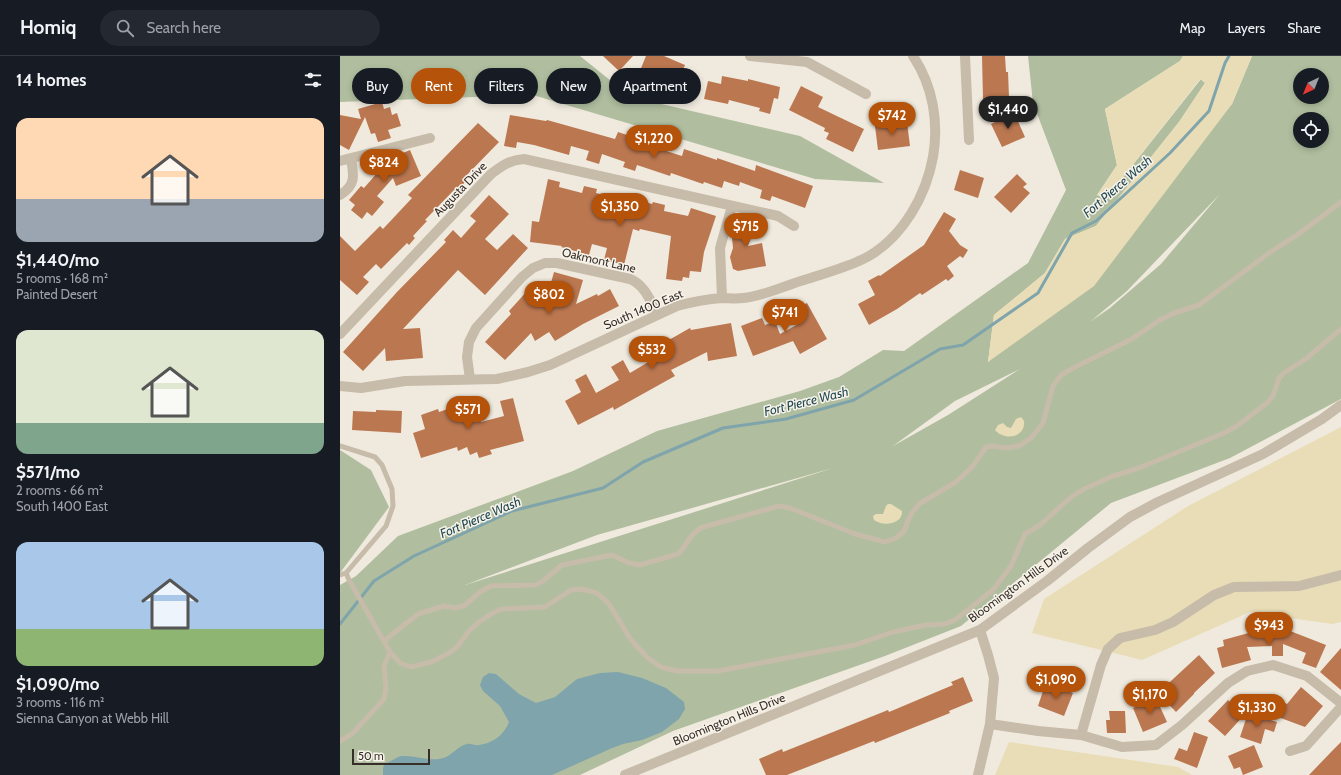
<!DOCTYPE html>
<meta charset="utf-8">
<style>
body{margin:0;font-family:Cabin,sans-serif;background:#242831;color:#f1f3f6;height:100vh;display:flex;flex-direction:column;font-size:15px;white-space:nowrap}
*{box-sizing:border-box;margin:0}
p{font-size:13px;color:#9ea1a6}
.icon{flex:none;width:22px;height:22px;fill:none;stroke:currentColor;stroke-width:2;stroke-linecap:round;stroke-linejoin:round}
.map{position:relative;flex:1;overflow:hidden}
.details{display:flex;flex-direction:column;background:#171b24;width:340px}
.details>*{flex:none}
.guide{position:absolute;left:12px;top:12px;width:380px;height:36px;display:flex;gap:8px}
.needle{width:26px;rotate:223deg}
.buttons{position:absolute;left:953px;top:12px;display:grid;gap:8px}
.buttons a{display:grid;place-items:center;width:36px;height:36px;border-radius:50%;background:#171b24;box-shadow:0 2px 6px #0003;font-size:20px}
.scale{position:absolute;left:12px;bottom:10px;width:78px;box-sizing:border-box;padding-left:4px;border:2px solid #362f29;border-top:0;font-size:11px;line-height:14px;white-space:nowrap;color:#362f29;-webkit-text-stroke:3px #f8f3ea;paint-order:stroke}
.price{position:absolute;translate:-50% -34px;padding:0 9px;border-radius:14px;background:#b45309;color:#fff;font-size:13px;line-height:26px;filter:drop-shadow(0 1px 2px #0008)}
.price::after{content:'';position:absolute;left:50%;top:24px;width:12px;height:9px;margin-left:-6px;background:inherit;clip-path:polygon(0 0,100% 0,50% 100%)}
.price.current{background:#222;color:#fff}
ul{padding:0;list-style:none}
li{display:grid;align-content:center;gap:8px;height:212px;padding:0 16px}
li span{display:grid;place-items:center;height:124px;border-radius:12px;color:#555}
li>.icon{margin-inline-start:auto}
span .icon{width:72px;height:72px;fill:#fffc;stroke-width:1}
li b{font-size:17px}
h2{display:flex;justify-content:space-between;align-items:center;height:48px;padding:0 16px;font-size:17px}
.chip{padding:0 14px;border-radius:18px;background:#171b24;box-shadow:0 2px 6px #0003;font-size:14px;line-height:36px}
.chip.current{background:#b45309;color:#fff}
header{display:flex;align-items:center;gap:24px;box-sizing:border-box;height:56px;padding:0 20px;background:#171b24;border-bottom:1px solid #363941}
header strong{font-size:19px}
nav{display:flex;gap:22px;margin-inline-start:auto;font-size:14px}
.search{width:280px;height:36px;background:#242831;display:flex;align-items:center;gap:10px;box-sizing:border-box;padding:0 14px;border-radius:22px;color:#9ea1a6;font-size:15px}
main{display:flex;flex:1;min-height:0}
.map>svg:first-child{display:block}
.green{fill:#b0be9f;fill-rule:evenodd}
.sand{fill:#e9ddb7}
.water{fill:#7fa4ab}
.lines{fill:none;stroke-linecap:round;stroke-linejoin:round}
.stream{stroke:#7fa4ab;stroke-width:3}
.building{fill:#bb7750}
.service{stroke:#c7bbaa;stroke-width:5}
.minor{stroke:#c7bbaa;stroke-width:10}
.tertiary{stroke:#c7bbaa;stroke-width:10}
.labels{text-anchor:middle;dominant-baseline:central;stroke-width:3;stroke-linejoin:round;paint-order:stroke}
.street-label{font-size:12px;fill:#362f29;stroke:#f8f3ea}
.water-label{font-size:13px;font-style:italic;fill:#224a53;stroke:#f8f3ea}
</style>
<header>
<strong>Homiq</strong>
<div class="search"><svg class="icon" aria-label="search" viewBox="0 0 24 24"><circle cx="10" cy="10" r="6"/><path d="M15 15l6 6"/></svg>Search here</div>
<nav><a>Map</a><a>Layers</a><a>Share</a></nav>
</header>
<main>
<section class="details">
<h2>14 homes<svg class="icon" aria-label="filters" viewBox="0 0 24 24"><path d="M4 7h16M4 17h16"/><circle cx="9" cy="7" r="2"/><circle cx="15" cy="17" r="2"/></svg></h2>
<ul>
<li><span style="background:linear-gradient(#ffd9b3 65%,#9aa5b1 0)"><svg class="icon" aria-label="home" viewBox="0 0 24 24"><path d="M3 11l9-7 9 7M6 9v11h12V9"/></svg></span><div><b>$1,440/mo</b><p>5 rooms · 168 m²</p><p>Painted Desert</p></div></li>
<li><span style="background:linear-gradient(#dfe7d0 75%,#7fa58c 0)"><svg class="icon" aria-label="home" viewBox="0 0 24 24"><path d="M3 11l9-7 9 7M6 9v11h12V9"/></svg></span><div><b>$571/mo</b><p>2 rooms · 66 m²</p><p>South 1400 East</p></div></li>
<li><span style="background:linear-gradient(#a9c7e8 70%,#8fb573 0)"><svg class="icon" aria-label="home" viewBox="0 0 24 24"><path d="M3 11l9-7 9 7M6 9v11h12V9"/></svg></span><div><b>$1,090/mo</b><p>3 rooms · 116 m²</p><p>Sienna Canyon at Webb Hill</p></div></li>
</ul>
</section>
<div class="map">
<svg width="1001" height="719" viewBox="0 0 1001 719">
<rect width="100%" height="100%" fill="#f0eade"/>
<g class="green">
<path d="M0 0H240L291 41 460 80 544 127 475 123 193 39 0 46Z"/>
<path d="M688 0H843L840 5 765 53 777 109 757 139H769L861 23 865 27 839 66 756 170 725 183 705 217 654 259 648 306 892 48 912 0H1001V343L890 402 771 447 621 570 545 600 333 675 240 719H0V529L16 520 58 480 233 415 317 375 460 335 499 321 543 294 564 295 688 207 726 134 693 47ZM960 19H982V41H960ZM960 63H982V85H960ZM880 138 821 208 770 252 751 265 787 235ZM680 313 608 359 553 390 615 345ZM493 412 125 529 257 479Z"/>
<path d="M0 394 31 414 49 451 0 517Z"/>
</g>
<g class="sand">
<path d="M843 0H912L892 48 754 230 648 306 654 259 705 217 725 183 756 170 839 66 865 27 860 23 769 139 757 140 777 109 765 53 840 5Z"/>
<path d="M681 361 684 365C686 382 664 385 655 374L658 369 663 367 667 371 671 372 676 363Z"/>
<path d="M1001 371V566L992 568 910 556 802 604 692 577 704 543 848 450Z"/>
<path d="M548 448H551L562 455C563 468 543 471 534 464L533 460 536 458H543L546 450Z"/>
<path d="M669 686 838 711 852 719H655Z"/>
</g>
<path class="water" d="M278 616 302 622 326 632 344 646 345 653 339 663 322 676 302 684 283 688 270 693 212 719H43V712L45 707C52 706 57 700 62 700 76 699 92 707 106 701 113 698 118 690 127 688 131 687 135 690 139 689 153 687 164 679 169 666L160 650 143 635 140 629 143 621 149 617 156 618 179 638 196 647 215 641 237 623 260 617Z"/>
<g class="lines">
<path class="stream" d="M0 568 34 525 74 500 172 455 263 432 303 406 383 372 446 363 514 344 600 293 623 289 698 237 732 177 756 165 830 97 869 55 885 7 889 0"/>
</g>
<g class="building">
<path d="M263 0H293L279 15Z"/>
<path d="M306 0H324L345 9 335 32 299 17Z"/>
<path d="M642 0H665L666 16H668L669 41 643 43Z"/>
<path d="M382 20 408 25V23L440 31 438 43 434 42 430 58 419 55 420 52 389 44 388 48 364 43 368 25 381 28Z"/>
<path d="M461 30 483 41 478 51 524 73 513 96 486 83 489 77 484 75 485 72 449 54Z"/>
<path d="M42 46 44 53 50 51 52 59 57 57 61 70 48 74 51 82 38 86 35 77 31 78 25 61 9 94 0 89V59L21 63 18 53Z"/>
<path d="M674 57 685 81 662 91 651 68Z"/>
<path d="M170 59 206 65 207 64 275 83 278 76 305 85 304 88 342 100 344 93 377 104V102L415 115 416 109 473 130 465 152 432 140 430 145 420 142 422 134 400 126 399 130 384 125 382 132 364 126 363 128 331 117 330 120 297 109 295 115 283 111 285 106 262 98 259 108 246 104 249 95 231 90 229 99 194 89 177 86 176 92 164 90Z"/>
<path d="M567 66 570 90 538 94 535 70Z"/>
<path d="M138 67 159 86 123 123 126 125 116 136 114 134 85 164 87 165 73 180 75 182 69 189 67 187 41 213 36 208 23 221 29 226 17 239 0 224V180L15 195 40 170 43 173 72 142 68 139Z"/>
<path d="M70 94 81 120 56 130 53 122 37 140 44 146 32 160 27 156 22 163 11 154 15 149 9 144 21 130 24 132 38 116 35 109Z"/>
<path d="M620 114 644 122 638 142 614 134Z"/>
<path d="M677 118 687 128 683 131 690 137 671 157 654 141Z"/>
<path d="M208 123 220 126 219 131 242 137 244 130 257 133 256 137 279 143 280 139 312 148 313 146 325 149 324 155 348 160 351 152 376 160 364 196 361 216 350 215 349 222 343 221 342 225 326 223 331 180 300 173 299 175 293 173 284 209 264 204 267 192 252 188 249 199 221 191 222 190 190 186 192 165 199 166Z"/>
<path d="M149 139 169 158 145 183 157 194 173 178 188 192 145 239 118 214 63 273 80 272 83 302 46 305 45 292 23 315 3 296 57 236 106 186 104 184 113 174 121 182 136 165 130 160Z"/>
<path d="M604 156 616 163 609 175 620 189 628 194 623 202 620 200 607 210 614 220 608 225 606 223 582 239 580 237 557 253 529 269 518 248 535 239 528 225 539 219 540 220 584 189Z"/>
<path d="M399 160 414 165 415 170 408 190 422 187 426 210 398 215 393 213 390 201 393 192 392 182Z"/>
<path d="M214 216 243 224 236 248 257 238 258 240 270 233 279 250 243 268 215 285 209 276 195 285 191 277 165 304 145 286 171 258 169 255 189 233 205 248Z"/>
<path d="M467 247 487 283 460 298 453 285 413 300 401 270 422 262 425 269 435 265 440 278 460 267 453 255Z"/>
<path d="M391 267 397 300 368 305 367 296 331 314 335 320 274 354 273 351 238 369 225 345 241 336 235 324 246 318 256 337 279 324 271 311 283 304 290 317 310 305 306 297 350 272 351 274Z"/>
<path d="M173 342 184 385 150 394 152 398 139 402 137 396 130 399 127 391 118 395 117 391 81 402 73 377 85 373 81 359 98 353 99 356 133 344 141 366 164 360 160 345Z"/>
<path d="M36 354 62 355 61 377 12 374 13 355 36 356Z"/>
<path d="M940 571 986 589 976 612 962 607 966 597 943 588V600H932V590L907 591 911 604 882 612 877 592 884 590 883 584 916 575V572Z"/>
<path d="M1001 592V634L980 616Z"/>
<path d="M859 599 875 617 854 637V638L836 656 818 637Z"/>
<path d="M623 621 633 645 609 655 610 657 535 687 534 685 447 719H426L419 703 442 693 443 696 548 654 549 656 613 629 611 626Z"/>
<path d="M715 630 733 637 724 660 698 650 704 632 713 635Z"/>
<path d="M961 631 983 650 965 671 938 661 942 651 945 647 947 648Z"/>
<path d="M816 642 827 666 803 676 793 652Z"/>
<path d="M888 644 899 654 907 656 885 680 868 665Z"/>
<path d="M769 655H785L786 677H767L766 664H770Z"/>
<path d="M908 657 937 666 934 676 925 673 921 688 900 681Z"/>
<path d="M854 676 868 681 857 712 834 703 839 692 847 695Z"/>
<path d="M1001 686V719H969L993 694Z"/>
<path d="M914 689 923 711 903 719 900 711 894 713 888 700Z"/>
</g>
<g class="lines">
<g class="service">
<path d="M0 390 35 401 42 409 52 433 53 450 46 470 6 517 9 524 50 596 60 607 71 611 91 606 109 597 117 591 129 575 139 566 151 558 161 553 205 551 231 534 242 533 257 537 269 548 291 584 308 602 321 611 337 615H378L515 589 553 576 586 569 605 568 615 564 653 534 671 510 685 478 700 469 730 442 744 433 773 420 799 412 884 377 897 370 928 346 933 340 939 322 944 317 967 302 1001 273"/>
<path d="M0 519 6 517"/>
<path d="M44 585 78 558 104 550 115 552 124 550 140 536 151 530 195 529 203 525 222 509 272 499 289 507 300 509 338 498 344 491 352 479 360 472 439 450 450 452 515 478 545 486 556 482 564 475 571 458 579 448 616 426 633 410 646 391 653 390 666 392 679 390 691 382 703 367 713 330 721 319 735 311 790 284 820 264 834 257 859 249 929 197 957 179 1001 146"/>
<path d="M0 685 12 678 44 643 46 632 44 610 50 596"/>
</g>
<g class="minor">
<path d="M410 0 467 6 526 38"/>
<path d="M625 0 629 84"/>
<path d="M0 105 90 82"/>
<path d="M0 139C16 129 14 120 11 103"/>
<path d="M382 242 380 192 392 150"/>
<path d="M0 278 151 118C163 109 170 104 184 103L438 160 454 170"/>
<path d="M130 323 127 301 129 286 136 272 182 221 193 212 205 207H217L290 223C305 229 310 245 318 258"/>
<path d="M650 668 698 675 741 679 782 691 816 689 842 669 888 627 907 615 933 609 967 620 1001 647"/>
<path d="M741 679 761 609 768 593 780 582 815 574 833 566 874 539 894 531 959 530 1001 519"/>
<path d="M950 695 966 690 1001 651"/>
</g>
<g class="tertiary">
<path d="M0 330 21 332 65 325 157 323 188 316 210 309 337 250C352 246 366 243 382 242 389 242 396 243 403 242 424 240 444 230 464 224 485 217 510 211 529 200 563 180 586 140 593 101 599 66 593 30 573 0"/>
<path d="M285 719 640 574 707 525 748 492 790 461 818 446 923 398 982 363 1001 349"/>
<path d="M638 719 650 668 654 622 648 599 640 574"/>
</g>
</g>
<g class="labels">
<g class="street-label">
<text transform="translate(120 133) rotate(-46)">Augusta Drive</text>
<text transform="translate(259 204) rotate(13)">Oakmont Lane</text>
<text transform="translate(303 253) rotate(-23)">South 1400 East</text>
<text transform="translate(678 528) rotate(-36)">Bloomington Hills Drive</text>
<text transform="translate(389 663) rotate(-22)">Bloomington Hills Drive</text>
</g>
<g class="water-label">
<text transform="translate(777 130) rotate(-41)">Fort Pierce Wash</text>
<text transform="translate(466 345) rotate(-14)">Fort Pierce Wash</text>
<text transform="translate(140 461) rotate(-23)">Fort Pierce Wash</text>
</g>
</g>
</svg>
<div class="buttons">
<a><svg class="needle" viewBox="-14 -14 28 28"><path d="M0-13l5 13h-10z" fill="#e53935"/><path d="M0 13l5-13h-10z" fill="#9ea1a6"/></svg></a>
<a><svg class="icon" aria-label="locate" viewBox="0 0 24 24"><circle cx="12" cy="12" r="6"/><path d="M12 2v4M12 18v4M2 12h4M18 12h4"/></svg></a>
</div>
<div class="scale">50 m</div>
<b class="price current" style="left:668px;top:74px">$1,440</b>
<b class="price" style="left:552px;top:80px">$742</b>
<b class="price" style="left:314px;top:103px">$1,220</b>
<b class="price" style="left:44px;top:127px">$824</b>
<b class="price" style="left:280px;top:171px">$1,350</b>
<b class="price" style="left:406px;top:191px">$715</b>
<b class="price" style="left:209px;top:259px">$802</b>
<b class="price" style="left:445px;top:277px">$741</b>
<b class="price" style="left:312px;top:314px">$532</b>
<b class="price" style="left:128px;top:374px">$571</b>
<b class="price" style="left:929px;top:590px">$943</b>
<b class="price" style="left:716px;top:644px">$1,090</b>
<b class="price" style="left:810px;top:659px">$1,170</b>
<b class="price" style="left:917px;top:672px">$1,330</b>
<div class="guide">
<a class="chip">Buy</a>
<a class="chip current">Rent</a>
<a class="chip">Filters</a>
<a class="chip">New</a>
<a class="chip">Apartment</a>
</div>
</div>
</main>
